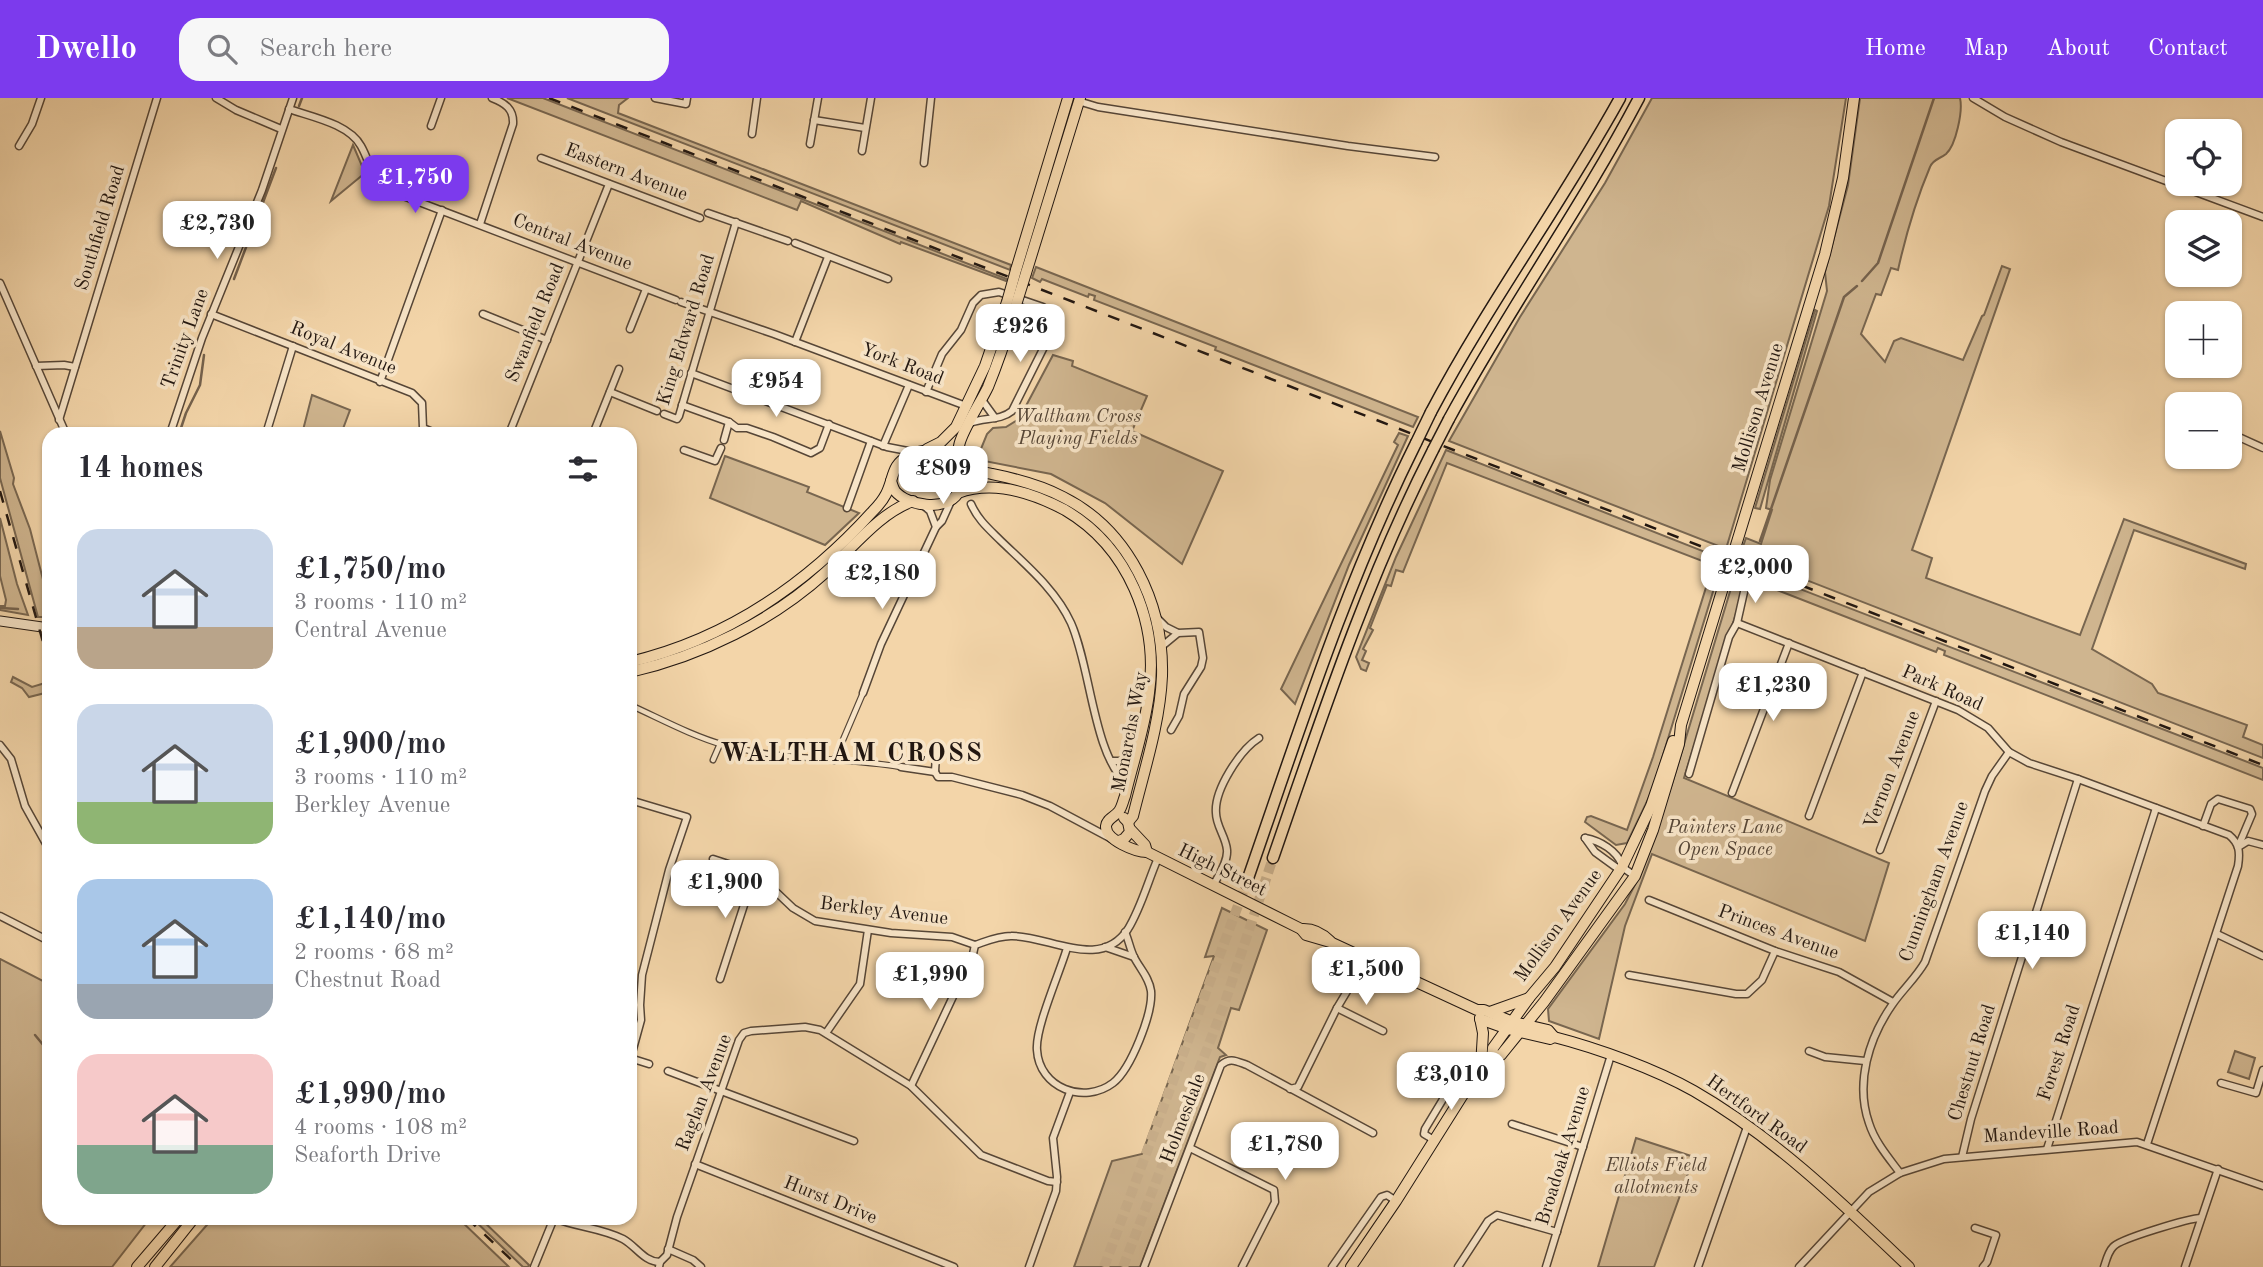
<!DOCTYPE html>
<meta charset="utf-8">
<style>
body{margin:0;font-family:"Old Standard TT",serif;background:#f7f7f7;color:#2b2b33;height:100vh;display:flex;flex-direction:column;font-size:26px;white-space:nowrap}
*{box-sizing:border-box;margin:0}
p{font-size:23px;color:#7c7c81}
.icon{flex:none;width:38px;height:38px;fill:none;stroke:currentColor;stroke-width:2;stroke-linecap:round;stroke-linejoin:round}
.map{position:relative;flex:1;overflow:hidden}
.side{position:absolute;left:42px;top:329px;width:595px;height:798px;display:flex;flex-direction:column;background:#fff;border-radius:21px;box-shadow:0 2px 5px #0004}
.side>*{flex:none}
.controls{position:absolute;left:2165px;top:21px;display:grid;gap:14px}
.controls a{display:grid;place-items:center;width:77px;height:77px;border-radius:14px;background:#fff;box-shadow:0 2px 5px #0004;font-size:35px}
.price{position:absolute;translate:-50% -60px;padding:0 16px;border-radius:14px;background:#fff;color:#222;font-size:23px;line-height:46px;filter:drop-shadow(0 2px 4px #0008)}
.price::after{content:'';position:absolute;left:50%;top:42px;width:21px;height:16px;margin-left:-10px;background:inherit;clip-path:polygon(0 0,100% 0,50% 100%)}
.price.on{background:#7c3aed;color:#fff}
ul{padding:0;list-style:none}
li{display:flex;align-items:center;gap:21px;height:175px;padding:0 35px}
li span{display:grid;place-items:center;flex:none;width:196px;height:140px;border-radius:21px;color:#555}
li>.icon{margin-inline-start:auto}
span .icon{width:84px;height:84px;fill:#fffc;stroke-width:1}
li b{font-size:30px}
h2{display:flex;justify-content:space-between;align-items:center;height:84px;padding:0 35px;font-size:30px}
header{display:flex;align-items:center;gap:42px;box-sizing:border-box;height:98px;padding:0 35px;background:#7c3aed;color:#fff}
header strong{font-size:33px}
nav{display:flex;gap:38px;margin-inline-start:auto;font-size:24px}
.search{width:490px;height:63px;background:#f7f7f7;display:flex;align-items:center;gap:18px;box-sizing:border-box;padding:0 24px;border-radius:21px;color:#7c7c81;font-size:26px}
.map>svg:first-child{display:block}
.green{fill:#cfb58f;stroke:#786650;stroke-width:2}
.lines{fill:none;stroke-linecap:round;stroke-linejoin:round}
.stream{stroke:#75624d;stroke-width:2.5}
.motorway-tunnel{stroke:#c9af8b;stroke-width:10;stroke-dasharray:10 5;stroke-linecap:butt}
.pedestrian-casing{stroke:#564637;stroke-width:7}
.minor-casing{stroke:#564637;stroke-width:9}
.secondary-casing{stroke:#221711;stroke-width:11}
.primary-casing{stroke:#221711;stroke-width:12}
.motorway-casing{stroke:#221711;stroke-width:13}
.pedestrian{stroke:#f7e4c7;stroke-width:4.5}
.minor{stroke:#f7e4c7;stroke-width:6}
.secondary{stroke:#f7e4c7;stroke-width:9}
.primary{stroke:#f3d5a9;stroke-width:10}
.motorway{stroke:#f3d5a9;stroke-width:10}
.rail{stroke:#221711;stroke-width:2.5;stroke-dasharray:12 12;stroke-linecap:butt}
.primary-bridge-casing{stroke:#221711;stroke-width:12;stroke-linecap:butt}
.motorway-bridge-casing{stroke:#221711;stroke-width:13;stroke-linecap:butt}
.primary-bridge{stroke:#f3d5a9;stroke-width:10}
.motorway-bridge{stroke:#f3d5a9;stroke-width:10}
.labels{text-anchor:middle;dominant-baseline:central;stroke-width:7;stroke-linejoin:round;paint-order:stroke}
.street-label{font-size:19px;fill:#221711;stroke:#f7e4c7}
.park-label{font-size:19px;font-style:italic;fill:#564637;stroke:#f7e4c7}
.district-label{font-size:26px;font-weight:bold;letter-spacing:2px;fill:#221711;stroke:#f7e4c7}
</style>
<header>
<strong>Dwello</strong>
<div class="search"><svg class="icon" aria-label="search" viewBox="0 0 24 24"><circle cx="10" cy="10" r="6"/><path d="M15 15l6 6"/></svg>Search here</div>
<nav><a>Home</a><a>Map</a><a>About</a><a>Contact</a></nav>
</header>
<div class="map">
<svg width="2263" height="1169" viewBox="0 0 2263 1169">
<rect width="100%" height="100%" fill="#f3d5a9"/>
<filter id="stains"><feTurbulence type="fractalNoise" baseFrequency=".00286" numOctaves="4"/><feColorMatrix values="0 0 0 0 .2 0 0 0 0 .09 0 0 0 0 .02 0 0 0 .5 -.17"/></filter>
<radialGradient id="worn" r=".72"><stop offset=".6" stop-color="#630" stop-opacity="0"/><stop offset="1" stop-color="#630" stop-opacity=".3"/></radialGradient>
<g class="green">
<path d="M507 0H543L1007 181 1006 183 901 144 900 146 801 103 797 112Z"/>
<path d="M567 0H628L619 7 618 15 1011 167 1010 172Z"/>
<path d="M1652 0H1846L1829 108 1726 451 1449 343 1520 219 1605 85Z"/>
<path d="M1860 0H1960C1963 13 1956 47 1946 56 1940 61 1933 61 1930 69 1916 102 1906 136 1898 172L1891 170 1881 197 1876 196 1861 236 1885 264 1894 243 1901 240 1963 262 1982 218 1984 217 2002 168 2010 171 1912 452 1932 460 1926 480 2080 537 2124 421 2246 466 2245 471 2134 432 2092 551 2152 586 2158 595 2247 627 2243 639 2263 647V660L1760 464 1741 454 1746 440 1761 446 1772 412 1766 410 1770 382 1827 193 1825 174 1848 87Z"/>
<path d="M353 47 365 75 331 103Z"/>
<path d="M1036 169 1418 319 1413 329 1215 252 1216 249 1094 202 1095 198 1089 196 1088 199 1042 181 1040 184 1032 180Z"/>
<path d="M1815 212 1817 213 1760 411 1755 410Z"/>
<path d="M1053 257 1073 263 1072 268 1147 298 1132 333 1223 373 1182 466 1105 405 1051 376 979 362 978 358 987 336 993 330 1006 329 1019 321Z"/>
<path d="M312 297 350 312 341 336H302Z"/>
<path d="M0 333 14 380 13 386 30 431 47 497 46 519H38L0 380Z"/>
<path d="M1399 335 1408 338 1349 467 1295 606 1281 591 1398 347 1394 344Z"/>
<path d="M1446 352 1723 461 1652 693 1627 745 1616 747 1585 724 1587 719 1591 718 1627 732 1653 659 1713 467 1447 365 1403 474 1396 472 1391 488 1387 487 1370 530 1373 532 1363 551 1366 553 1362 562 1369 565 1366 573 1361 571 1356 559 1396 459Z"/>
<path d="M725 358 809 389 807 394 859 415 825 447 710 400Z"/>
<path d="M0 420 17 486 28 517 0 512V508H5L6 502 0 478Z"/>
<path d="M1738 467 2263 670V682L1944 557 1945 553 1938 550 1936 554 1754 483 1738 480 1742 494 1739 506 1684 680 1889 765 1865 843 1652 756 1625 828 1599 941 1549 923 1548 911 1625 806 1639 779 1672 686Z"/>
<path d="M13 579 32 589 45 585 49 594 29 599 22 590 11 584Z"/>
<path d="M1222 810 1267 832 1239 912 1231 910 1218 950 1226 957 1220 959 1140 1169H1074L1112 1063 1142 1056 1214 858 1205 859Z"/>
<path d="M0 861 49 886V1120H150L112 1169H0Z"/>
<path d="M2235 953 2255 960 2249 981 2228 974Z"/>
<path d="M1636 1040 1694 1059 1654 1169H1598Z"/>
<path d="M213 1120H458L509 1169H170Z"/>
<path d="M472 1120H480L529 1167 528 1169H523Z"/>
</g>
<g class="lines">
<g class="stream">
<path d="M299 8 302 0"/>
<path d="M234 181 276 70"/>
<path d="M1862 183 1878 165 1934 0"/>
<path d="M179 336 186 315 200 287 204 257"/>
<path d="M1760 443 1844 199 1857 188"/>
<path d="M1 510 18 511"/>
<path d="M35 937 49 954"/>
</g>
<g class="motorway-tunnel">
<path d="M1104 1169 1246 786"/>
<path d="M1123 1169 1224 907 1273 760"/>
</g>
<g class="pedestrian-casing">
<g id="pedestrian">
<path d="M630 607C661 621 692 638 724 647 782 663 843 659 901 669"/>
<path d="M713 662 720 646"/>
<path d="M834 663 863 595"/>
</g>
</g>
<g class="minor-casing">
<g id="minor">
<path d="M216 0 236 12 281 31"/>
<path d="M655 0 686 6 687 0"/>
<path d="M1973 0 2005 19 2061 44 2263 119"/>
<path d="M1078 3 1098 9 1348 48 1435 59"/>
<path d="M289 11C312 19 349 26 361 48 370 64 371 79 385 91L676 202"/>
<path d="M814 22 865 30"/>
<path d="M431 28 441 0"/>
<path d="M752 36 757 0"/>
<path d="M810 46 818 0"/>
<path d="M19 48 32 26 41 0"/>
<path d="M862 53 871 0"/>
<path d="M541 60 700 120"/>
<path d="M924 65 931 0"/>
<path d="M708 115 788 143"/>
<path d="M480 126 513 26C514 11 505 5 492 0"/>
<path d="M795 145 888 181"/>
<path d="M0 185 66 336"/>
<path d="M681 204 774 236 966 308"/>
<path d="M211 216 412 295 422 305 423 330 437 336"/>
<path d="M483 216 547 242"/>
<path d="M630 231 646 191"/>
<path d="M795 244 828 159"/>
<path d="M36 268 64 267 75 269"/>
<path d="M691 275 887 349 913 354"/>
<path d="M380 284 442 112"/>
<path d="M610 294 657 313"/>
<path d="M926 294 942 256 961 232 973 205 981 197 999 194 1043 209 1051 220 1053 227 1051 235 1012 313C1000 323 984 319 970 325"/>
<path d="M982 302 995 320"/>
<path d="M682 307 729 324 737 330H747L773 339 811 355 820 350 829 326"/>
<path d="M2174 312 2177 314"/>
<path d="M664 316 677 321 679 318 736 124"/>
<path d="M59 322 157 0"/>
<path d="M2230 335 2263 350"/>
<path d="M170 336 202 240 262 92 293 0"/>
<path d="M266 336 293 248"/>
<path d="M509 336 609 86"/>
<path d="M593 336 619 271"/>
<path d="M724 342 729 324"/>
<path d="M883 348 909 287"/>
<path d="M684 352 715 363 721 350"/>
<path d="M971 406C978 422 989 431 1001 443 1027 468 1056 492 1071 525 1091 570 1093 656 1127 686"/>
<path d="M923 407 930 413 936 429"/>
<path d="M847 410 871 343"/>
<path d="M1157 520 1166 529 1178 535"/>
<path d="M1737 525 1958 612 1988 630 2009 654 2029 665 2078 681 2229 737C2240 746 2240 755 2238 768L2147 1046"/>
<path d="M1161 549 1178 535 1199 534 1203 560 1201 569 1184 596 1179 618 1171 632"/>
<path d="M863 595 881 546 936 429 942 423 951 403"/>
<path d="M0 647 11 661 25 708 49 751"/>
<path d="M1111 663H1124L1135 658"/>
<path d="M901 669 935 674"/>
<path d="M935 674 938 679H952L1022 697 1050 708 1110 740"/>
<path d="M935 674 936 656"/>
<path d="M1689 676 1729 539 1737 525 1746 485"/>
<path d="M1732 695 1789 545"/>
<path d="M630 702 687 719 669 772 642 877 640 907 641 922 630 962"/>
<path d="M1809 718 1863 574"/>
<path d="M2203 728 2211 706 2218 701 2250 711 2252 716 2238 749"/>
<path d="M1585 740 1595 754 1617 770 1622 769 1635 778"/>
<path d="M1585 740C1601 743 1617 753 1622 767"/>
<path d="M2240 748 2248 743 2263 747"/>
<path d="M1880 752 1936 603"/>
<path d="M713 761 756 775 793 810 815 823 891 835 952 839 975 847"/>
<path d="M1213 788C1218 778 1228 764 1227 752 1226 739 1216 728 1216 715 1214 692 1240 652 1259 640"/>
<path d="M1649 802 1775 853 1839 874 1893 904"/>
<path d="M0 818 49 843"/>
<path d="M2217 836 2263 858"/>
<path d="M975 847C987 843 998 838 1011 838 1048 837 1100 874 1128 831 1141 810 1148 783 1158 760"/>
<path d="M1105 849 1134 859"/>
<path d="M1067 850C1060 874 1035 930 1037 952 1039 990 1084 1007 1113 985 1131 971 1153 915 1151 893 1149 879 1140 871 1134 859 1130 851 1129 843 1125 834"/>
<path d="M1629 877 1736 896H1747L1762 882 1775 853"/>
<path d="M720 881 745 804 762 780"/>
<path d="M1337 910 1383 933"/>
<path d="M826 935 860 886 868 832"/>
<path d="M1809 953 1825 959 1865 963"/>
<path d="M630 960 649 966"/>
<path d="M668 973 854 1043"/>
<path d="M2221 985 2256 995 2263 972"/>
<path d="M911 988 973 856 975 847"/>
<path d="M1290 991 1298 989 1337 910 1358 875"/>
<path d="M1512 1026 1583 1049"/>
<path d="M1434 1042 1424 1036 1425 1031 1454 983 1459 981 1470 987"/>
<path d="M1190 1050 1274 1092 1275 1104 1242 1169"/>
<path d="M2047 1051 2156 710"/>
<path d="M1962 1059 1971 1021 2078 681"/>
<path d="M695 1066 954 1169"/>
<path d="M1900 1075C1888 1059 1875 1044 1869 1025 1855 985 1869 940 1892 907 1902 892 1916 880 1925 864L1985 693 1992 678 2009 654"/>
<path d="M554 1120C576 1129 602 1130 623 1141 636 1148 644 1164 660 1164"/>
<path d="M1975 1130 1996 1137 1987 1164 1983 1169"/>
<path d="M668 1151 693 1162 701 1169"/>
<path d="M534 1169 554 1120"/>
<path d="M659 1169 660 1164 667 1157 677 1119 739 942 744 935 751 933 805 929 820 932 911 988 981 1057 1048 1083 1057 1084"/>
<path d="M1029 1169 1056 1093 1057 1079 1053 1040 1070 994"/>
<path d="M1144 1169 1221 967C1230 959 1236 963 1247 967L1373 1035"/>
<path d="M1332 1169 1381 1099 1387 1097 1396 1103"/>
<path d="M1458 1169 1488 1123 1497 1117 1557 1134"/>
<path d="M1546 1169 1611 957"/>
<path d="M1698 1169 1747 1029"/>
<path d="M1799 1169 1869 1094 1900 1075 1944 1061 2137 1044 2263 1088"/>
<path d="M2104 1169C2106 1163 2108 1154 2113 1149 2119 1141 2190 1120 2201 1120"/>
<path d="M2185 1169 2218 1071"/>
</g>
</g>
<g class="secondary-casing">
<path id="secondary" d="M0 523 49 530"/>
</g>
<g class="primary-casing">
<g id="primary">
<path d="M1016 172 1068 0"/>
<path d="M1026 175 1080 0"/>
<path d="M927 351 941 344 956 329 985 268 1007 204"/>
<path d="M891 383C892 386 893 390 895 393 907 408 946 414 958 395 968 379 957 364 959 348 961 334 981 304 988 289 999 262 1008 235 1016 207"/>
<path d="M958 395C993 382 1033 395 1065 412 1128 449 1159 524 1149 595 1145 630 1133 664 1125 698 1123 703 1122 709 1119 713 1115 719 1107 720 1106 728 1105 742 1136 754 1147 754L1301 831 1306 837 1330 844 1477 912H1484L1513 924 1548 932 1554 939"/>
<path d="M630 564C727 541 807 486 873 413 878 408 883 402 886 396 894 381 891 366 909 358 935 345 942 356 962 367 971 372 982 374 992 376 1017 381 1040 387 1063 399 1129 432 1164 506 1162 578 1160 625 1144 673 1133 718L1128 724"/>
<path d="M630 574C701 558 772 523 826 474 854 449 878 416 913 403"/>
<path d="M1130 731 1145 747 1147 754"/>
<path d="M1119 743 1124 741 1130 734 1128 724 1124 720"/>
<path d="M1301 831C1313 830 1322 835 1330 843"/>
<path d="M1490 914 1529 900"/>
<path d="M1480 920 1483 935 1481 968"/>
<path d="M1480 921 1508 931 1550 941 1554 939C1597 950 1655 971 1694 993 1774 1039 1842 1105 1909 1169"/>
<path d="M1492 959 1493 950 1529 900 1555 869 1622 769 1651 708 1673 643"/>
<path d="M137 1169 179 1120"/>
<path d="M155 1169 194 1120"/>
<path d="M1351 1169 1396 1103 1481 968 1492 959 1501 957 1544 904 1635 778 1653 732 1679 646 1681 627 1825 156 1843 80 1854 0"/>
</g>
</g>
<g class="motorway-casing">
<g id="motorway">
<path d="M1431 314C1488 206 1561 107 1620 0"/>
<path d="M1449 321C1508 212 1581 110 1639 0"/>
<path d="M1273 760C1321 621 1366 483 1433 352"/>
<path d="M1246 786C1298 637 1345 487 1416 345"/>
</g>
</g>
<use href="#pedestrian" class="pedestrian"/>
<use href="#minor" class="minor"/>
<use href="#secondary" class="secondary"/>
<use href="#primary" class="primary"/>
<use href="#motorway" class="motorway"/>
<g class="rail">
<path d="M549 0 2263 667"/>
<path d="M0 393 49 565"/>
<path d="M467 1120 519 1169"/>
</g>
<g class="primary-bridge-casing">
<g id="primary-bridge">
<path d="M1007 204 1016 172"/>
<path d="M1016 207 1026 175"/>
</g>
</g>
<g class="motorway-bridge-casing">
<g id="motorway-bridge">
<path d="M1416 345 1431 314"/>
<path d="M1433 352 1449 321"/>
</g>
</g>
<use href="#primary-bridge" class="primary-bridge"/>
<use href="#motorway-bridge" class="motorway-bridge"/>
</g>
<g class="labels">
<g class="street-label">
<text transform="translate(626 75) rotate(21)">Eastern Avenue</text>
<text transform="translate(101 130) rotate(-73)">Southfield Road</text>
<text transform="translate(572 145) rotate(21)">Central Avenue</text>
<text transform="translate(536 225) rotate(-68)">Swanfield Road</text>
<text transform="translate(687 232) rotate(-73)">King Edward Road</text>
<text transform="translate(186 241) rotate(-70)">Trinity Lane</text>
<text transform="translate(343 251) rotate(22)">Royal Avenue</text>
<text transform="translate(902 267) rotate(21)">York Road</text>
<text transform="translate(1759 310) rotate(-73)">Mollison Avenue</text>
<text transform="translate(1942 591) rotate(24)">Park Road</text>
<text transform="translate(1131 634) rotate(-79)">Monarchs Way</text>
<text transform="translate(1893 672) rotate(-69)">Vernon Avenue</text>
<text transform="translate(1222 773) rotate(26)">High Street</text>
<text transform="translate(1935 784) rotate(-70)">Cunningham Avenue</text>
<text transform="translate(884 814) rotate(7)">Berkley Avenue</text>
<text transform="translate(1559 828) rotate(-54)">Mollison Avenue</text>
<text transform="translate(1778 835) rotate(20)">Princes Avenue</text>
<text transform="translate(2060 955) rotate(-72)">Forest Road</text>
<text transform="translate(1973 965) rotate(-73)">Chestnut Road</text>
<text transform="translate(705 995) rotate(-69)">Raglan Avenue</text>
<text transform="translate(1756 1017) rotate(36)">Hertford Road</text>
<text transform="translate(1184 1021) rotate(-69)">Holmesdale</text>
<text transform="translate(2051 1035) rotate(-4)">Mandeville Road</text>
<text transform="translate(1564 1058) rotate(-73)">Broadoak Avenue</text>
<text transform="translate(830 1103) rotate(22)">Hurst Drive</text>
</g>
<g class="park-label">
<text x="1078" y="319">Waltham Cross<tspan x="1078" dy="22">Playing Fields</tspan></text>
<text x="1725" y="730">Painters Lane<tspan x="1725" dy="22">Open Space</tspan></text>
<text x="1656" y="1068">Elliots Field<tspan x="1656" dy="22">allotments</tspan></text>
</g>
<g class="district-label">
<text x="852" y="656">WALTHAM CROSS</text>
</g>
</g>
<rect width="100%" height="100%" filter="url(#stains)"/>
<rect width="100%" height="100%" fill="url(#worn)"/>
</svg>
<div class="controls">
<a><svg class="icon" aria-label="locate" viewBox="0 0 24 24"><circle cx="12" cy="12" r="6"/><path d="M12 2v4M12 18v4M2 12h4M18 12h4"/></svg></a>
<a><svg class="icon" aria-label="layers" viewBox="0 0 24 24"><path d="M12 4l9 5-9 5-9-5zM3 14l9 5 9-5"/></svg></a>
<a>+</a>
<a>−</a>
</div>
<b class="price on" style="left:415px;top:117px">£1,750</b>
<b class="price" style="left:217px;top:163px">£2,730</b>
<b class="price" style="left:1020px;top:266px">£926</b>
<b class="price" style="left:776px;top:321px">£954</b>
<b class="price" style="left:943px;top:408px">£809</b>
<b class="price" style="left:1755px;top:507px">£2,000</b>
<b class="price" style="left:882px;top:513px">£2,180</b>
<b class="price" style="left:1773px;top:625px">£1,230</b>
<b class="price" style="left:725px;top:822px">£1,900</b>
<b class="price" style="left:2032px;top:873px">£1,140</b>
<b class="price" style="left:1366px;top:909px">£1,500</b>
<b class="price" style="left:930px;top:914px">£1,990</b>
<b class="price" style="left:1451px;top:1014px">£3,010</b>
<b class="price" style="left:1285px;top:1084px">£1,780</b>
<section class="side">
<h2>14 homes<svg class="icon" aria-label="filters" viewBox="0 0 24 24"><path d="M4 7h16M4 17h16"/><circle cx="9" cy="7" r="2"/><circle cx="15" cy="17" r="2"/></svg></h2>
<ul>
<li><span style="background:linear-gradient(#c9d6e8 70%,#b9a48a 0)"><svg class="icon" aria-label="home" viewBox="0 0 24 24"><path d="M3 11l9-7 9 7M6 9v11h12V9"/></svg></span><div><b>£1,750/mo</b><p>3 rooms · 110 m²</p><p>Central Avenue</p></div></li>
<li><span style="background:linear-gradient(#c9d6e8 70%,#8fb573 0)"><svg class="icon" aria-label="home" viewBox="0 0 24 24"><path d="M3 11l9-7 9 7M6 9v11h12V9"/></svg></span><div><b>£1,900/mo</b><p>3 rooms · 110 m²</p><p>Berkley Avenue</p></div></li>
<li><span style="background:linear-gradient(#a9c7e8 75%,#9aa5b1 0)"><svg class="icon" aria-label="home" viewBox="0 0 24 24"><path d="M3 11l9-7 9 7M6 9v11h12V9"/></svg></span><div><b>£1,140/mo</b><p>2 rooms · 68 m²</p><p>Chestnut Road</p></div></li>
<li><span style="background:linear-gradient(#f6c9c9 65%,#7fa58c 0)"><svg class="icon" aria-label="home" viewBox="0 0 24 24"><path d="M3 11l9-7 9 7M6 9v11h12V9"/></svg></span><div><b>£1,990/mo</b><p>4 rooms · 108 m²</p><p>Seaforth Drive</p></div></li>
</ul>
</section>
</div>
